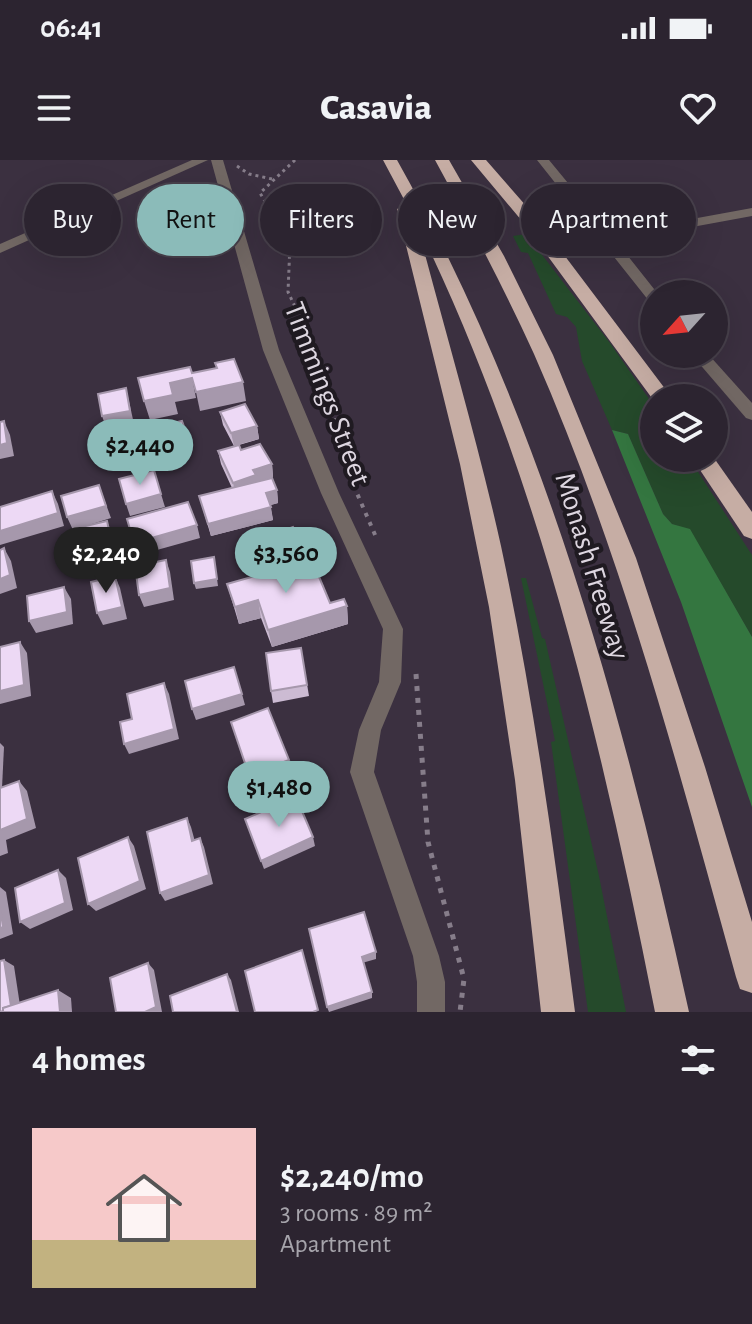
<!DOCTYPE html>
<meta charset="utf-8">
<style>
body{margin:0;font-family:"Alegreya Sans",sans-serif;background:#38303c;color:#f1f3f6;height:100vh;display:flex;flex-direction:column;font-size:30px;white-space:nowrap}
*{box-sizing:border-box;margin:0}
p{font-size:26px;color:#a6a4ab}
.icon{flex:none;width:44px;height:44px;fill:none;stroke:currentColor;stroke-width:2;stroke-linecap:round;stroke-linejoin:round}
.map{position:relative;height:852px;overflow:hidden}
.details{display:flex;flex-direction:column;background:#2c2430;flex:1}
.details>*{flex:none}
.hud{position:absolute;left:24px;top:24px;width:704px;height:72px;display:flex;gap:16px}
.needle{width:52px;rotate:243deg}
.tools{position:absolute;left:640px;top:120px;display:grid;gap:16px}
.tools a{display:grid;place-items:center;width:88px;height:88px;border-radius:50%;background:#2c2430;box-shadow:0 8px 32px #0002,0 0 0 2px #48414c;font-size:40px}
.price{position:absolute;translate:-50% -68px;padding:0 18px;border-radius:28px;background:#8bbbb9;color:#111;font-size:26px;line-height:52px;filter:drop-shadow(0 2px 4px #0008)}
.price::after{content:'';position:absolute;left:50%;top:48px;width:24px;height:18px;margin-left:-12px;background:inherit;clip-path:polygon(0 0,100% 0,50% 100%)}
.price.selected{background:#222;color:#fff}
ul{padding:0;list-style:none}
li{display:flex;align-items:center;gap:24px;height:200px;padding:0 32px}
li+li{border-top:2px solid #48414c}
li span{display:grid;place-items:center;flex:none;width:224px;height:160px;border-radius:0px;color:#555}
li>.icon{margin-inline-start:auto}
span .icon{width:96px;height:96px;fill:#fffc;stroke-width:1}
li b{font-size:34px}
h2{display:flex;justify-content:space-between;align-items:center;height:96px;padding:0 32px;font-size:34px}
.chip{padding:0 28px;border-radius:36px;background:#2c2430;box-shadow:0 8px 32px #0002,0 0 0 2px #48414c;font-size:28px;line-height:72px}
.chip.selected{background:#8bbbb9;color:#111}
.status{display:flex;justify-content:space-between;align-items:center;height:56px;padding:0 40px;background:#2c2430;direction:ltr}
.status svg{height:22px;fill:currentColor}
header{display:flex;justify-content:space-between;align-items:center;height:104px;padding:0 32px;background:#2c2430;font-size:36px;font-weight:800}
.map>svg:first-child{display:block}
.green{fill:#254a2b}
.forest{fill:#347640}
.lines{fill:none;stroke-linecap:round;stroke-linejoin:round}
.path-far2{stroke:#867d8a;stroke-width:3;stroke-dasharray:3 4;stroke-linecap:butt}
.path-far1{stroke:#867d8a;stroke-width:4;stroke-dasharray:4 6;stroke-linecap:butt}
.path{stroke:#867d8a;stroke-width:5;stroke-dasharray:5 7;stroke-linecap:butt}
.minor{fill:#726864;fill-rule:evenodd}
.motorway{fill:#c6ada4;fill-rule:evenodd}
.wall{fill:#ccbbd3}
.shaded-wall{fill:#a698ac}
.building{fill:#edd9f5;stroke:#a698ac;stroke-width:2}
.labels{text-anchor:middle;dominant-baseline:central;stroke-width:8;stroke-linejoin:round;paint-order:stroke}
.street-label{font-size:30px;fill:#ddd6e0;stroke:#1f1a21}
</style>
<div class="status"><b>06:41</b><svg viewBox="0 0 49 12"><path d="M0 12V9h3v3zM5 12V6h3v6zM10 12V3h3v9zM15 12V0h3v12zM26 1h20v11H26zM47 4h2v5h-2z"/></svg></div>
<header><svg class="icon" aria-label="menu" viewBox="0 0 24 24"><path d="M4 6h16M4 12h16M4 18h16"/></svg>Casavia<svg class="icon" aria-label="heart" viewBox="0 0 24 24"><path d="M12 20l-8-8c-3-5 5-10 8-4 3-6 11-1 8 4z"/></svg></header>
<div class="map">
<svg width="752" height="852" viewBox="0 0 752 852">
<rect width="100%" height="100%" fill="#3b3040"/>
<g class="green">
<path d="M526 74 610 183 654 246V298H689L752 395V477L690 370 672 364 663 354 628 274 612 270 582 201 576 167 567 157 556 154 528 93 521 92 513 76Z"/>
<path d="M521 418H526L542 478 545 479 599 716 626 852H588L551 582 555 581Z"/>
</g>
<path class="forest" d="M612 270 628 274 663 354 672 364 690 369 752 477V647L681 442Z"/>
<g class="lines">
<g class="path-far2">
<path d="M295 0 260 33 290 84 288 132 326 211"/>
<path d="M237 6 249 14 272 19"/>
</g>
<path class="path-far1" d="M326 209 346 308 376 377"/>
<path class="path" d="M416 514 428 682 464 819 460 852"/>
<g class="minor">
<path d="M192 0H208L0 93V84Z"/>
<path d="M211 0H223L279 190 339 333 403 469 401 522 381 570 374 612 439 796 445 822V852H417V822L413 796 350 612 359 570 379 522 383 469 321 333 263 190Z"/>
<path d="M537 0H549L610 74 752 48V56L616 81 658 134H654V142L649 141Z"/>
<path d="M691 194H708L752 243V260L746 258Z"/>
</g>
<g class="motorway">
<path d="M383 0H397C545 263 624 558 689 852H655C602 583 538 311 417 64 445 172 477 278 501 386 534 540 555 696 575 852H541L515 620 489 447 460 304 397 49 407 45Z"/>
<path d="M435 0H449L504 96 553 195 636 398 705 607 752 762V833L740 829 736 817C678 607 622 394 534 194 504 128 470 64 435 0Z"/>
<path d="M471 0H486L534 55 672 238H654V241L522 61Z"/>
<path d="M692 298H714L752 352V379L744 376Z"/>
</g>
</g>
<g class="wall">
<path d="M220 252 257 266 259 279 239 285 241 290 272 304 273 317 269 319 277 330 278 343 270 345 273 360 211 376 199 336 232 328 221 304 218 291 234 286 223 265Z"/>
<path d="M137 281 139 288 140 307 117 310 115 304Z"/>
<path d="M263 378 307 401 330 443 347 446 348 464 272 487 261 458 239 464 227 424 276 410 266 390Z"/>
<path d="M301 488 309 536 273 543 271 531Z"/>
</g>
<g class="shaded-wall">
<path d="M192 218 196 238 175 242 178 254 150 260 144 241 170 223Z"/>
<path d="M243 222 246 241 200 251 196 232Z"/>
<path d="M126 228 134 264 107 270 102 256Z"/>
<path d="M4 261 10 275 14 296 0 299V285Z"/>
<path d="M257 266 259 279 234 286 231 273Z"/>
<path d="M189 280 192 293 162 300 158 287Z"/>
<path d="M137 281 139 288 140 307 138 301Z"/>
<path d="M272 304 273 317 257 323 236 336 233 323 253 310Z"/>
<path d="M99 325 111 358 73 370 67 357Z"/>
<path d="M277 330 278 343 268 346 266 333Z"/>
<path d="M52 331 58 344 64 366 0 385V371Z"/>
<path d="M161 334 165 347 130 356 126 344Z"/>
<path d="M271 347 273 360 211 376 208 364Z"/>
<path d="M107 361 112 374 117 396 87 404 81 392Z"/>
<path d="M197 365 200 378 139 395 134 383Z"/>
<path d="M4 388 11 401 17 428 0 434V419Z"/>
<path d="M306 390 307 402 277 413 275 401Z"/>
<path d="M214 397 218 426 196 429 194 423Z"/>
<path d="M166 400 170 412 174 440 144 447 139 435Z"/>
<path d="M115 416 120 428 127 459 103 465 97 453Z"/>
<path d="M64 427 71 439 73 464 36 473 29 461Z"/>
<path d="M258 440 261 458 239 464 235 447Z"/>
<path d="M347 446 348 464 272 487 268 470Z"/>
<path d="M20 482 27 493 31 536 0 544V531Z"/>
<path d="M164 523 169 534 179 579 129 594 124 584Z"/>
<path d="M242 534 245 545 196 560 192 549Z"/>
<path d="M0 583 4 587 2 628H0Z"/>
<path d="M289 600 291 610 252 625 249 615Z"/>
<path d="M19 621 27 631 36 668 6 680 8 693 0 696V670Z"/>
<path d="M187 658 191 667 197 689 192 681Z"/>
<path d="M128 677 134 686 146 729 96 751 88 744Z"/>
<path d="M313 677 315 686 264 709 261 701Z"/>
<path d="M200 678 204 687 213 724 165 741 160 733Z"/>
<path d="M58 710 66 718 73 750 30 769 20 762Z"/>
<path d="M0 727 6 732 13 774 0 779Z"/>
<path d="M376 792V799L362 803V797Z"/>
<path d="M4 800 14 806 21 852H0Z"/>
<path d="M148 803 154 810 162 852H145Z"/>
<path d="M227 814 231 820 239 852H237Z"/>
<path d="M58 830 71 838 72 852H60Z"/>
<path d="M372 832V838L329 852 327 847Z"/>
</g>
<g class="building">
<path d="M234 199 243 222 196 232 192 218 170 223 173 235 144 241 138 218 190 207 192 213 217 208 215 203Z"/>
<path d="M126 228 130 251 102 256 98 234Z"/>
<path d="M245 244 257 266 231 273 220 252Z"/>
<path d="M4 261 7 283 0 285V262Z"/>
<path d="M182 261 189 280 158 287 152 268Z"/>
<path d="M137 281 138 301 115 304 114 284Z"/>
<path d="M260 284 272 304 253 310 256 315 233 323 218 291 239 285 241 290Z"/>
<path d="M154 310 161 334 126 344 119 319Z"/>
<path d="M272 318 277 330 266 333 271 347 208 364 199 336Z"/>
<path d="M99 325 106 346 67 357 61 336Z"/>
<path d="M52 331 58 353 0 371V347Z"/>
<path d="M188 342 197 365 134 383 127 359Z"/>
<path d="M107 361 112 384 81 392 77 368Z"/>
<path d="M293 367 306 390 275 401 263 378Z"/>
<path d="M4 388 10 415 0 419V390Z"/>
<path d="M214 397 217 419 194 423 191 401Z"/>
<path d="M166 400 170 428 139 435 135 406Z"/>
<path d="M312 400 330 443 344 439 347 446 268 470 258 440 235 447 227 424Z"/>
<path d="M115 416 122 447 97 453 91 422Z"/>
<path d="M64 427 67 452 29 461 27 436Z"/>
<path d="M20 482 24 525 0 531V487Z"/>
<path d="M301 488 307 525 271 531 266 493Z"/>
<path d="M234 507 242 534 192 549 185 521Z"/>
<path d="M164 523 174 569 124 584 120 562 132 559 127 534Z"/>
<path d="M268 548 289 600 249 615 231 562Z"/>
<path d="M19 621 27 659 0 670V628Z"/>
<path d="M296 637 313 677 261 701 245 659Z"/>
<path d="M187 658 192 681 200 678 209 715 160 733 147 672Z"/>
<path d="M128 677 140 721 88 744 78 698Z"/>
<path d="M58 710 65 743 20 762 15 728Z"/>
<path d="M0 747 3 767 0 768Z"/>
<path d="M364 752 376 792 362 797 372 832 327 847 309 769Z"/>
<path d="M302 790 318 850 313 852H255L245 811Z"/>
<path d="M4 800 11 846 3 848V851L0 852V801Z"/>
<path d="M148 803 156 847 145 852H116L110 818Z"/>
<path d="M227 814 237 852H173L170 836Z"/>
<path d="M58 830 60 852H3V848Z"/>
</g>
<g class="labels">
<g class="street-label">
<text transform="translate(327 234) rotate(69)">Timmings Street</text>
<text transform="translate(592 406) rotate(73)">Monash Freeway</text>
</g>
</g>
</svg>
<div class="tools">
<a><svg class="needle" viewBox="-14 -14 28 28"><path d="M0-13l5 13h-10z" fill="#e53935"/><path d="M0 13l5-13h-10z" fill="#a6a4ab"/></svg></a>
<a><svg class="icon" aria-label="layers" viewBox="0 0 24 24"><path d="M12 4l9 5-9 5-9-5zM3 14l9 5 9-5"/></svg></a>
</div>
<b class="price" style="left:140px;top:327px">$2,440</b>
<b class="price selected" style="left:106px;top:435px">$2,240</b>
<b class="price" style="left:286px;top:435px">$3,560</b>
<b class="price" style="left:279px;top:669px">$1,480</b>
<div class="hud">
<a class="chip">Buy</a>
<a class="chip selected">Rent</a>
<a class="chip">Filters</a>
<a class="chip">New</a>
<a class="chip">Apartment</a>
</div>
</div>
<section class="details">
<h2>4 homes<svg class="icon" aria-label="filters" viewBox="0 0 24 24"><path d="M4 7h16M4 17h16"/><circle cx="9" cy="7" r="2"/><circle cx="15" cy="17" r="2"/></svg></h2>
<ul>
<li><span style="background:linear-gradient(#f6c9c9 70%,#c2b280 0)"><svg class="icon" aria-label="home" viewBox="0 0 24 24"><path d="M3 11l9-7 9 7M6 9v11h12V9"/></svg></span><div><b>$2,240/mo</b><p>3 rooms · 89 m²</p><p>Apartment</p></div></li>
</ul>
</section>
